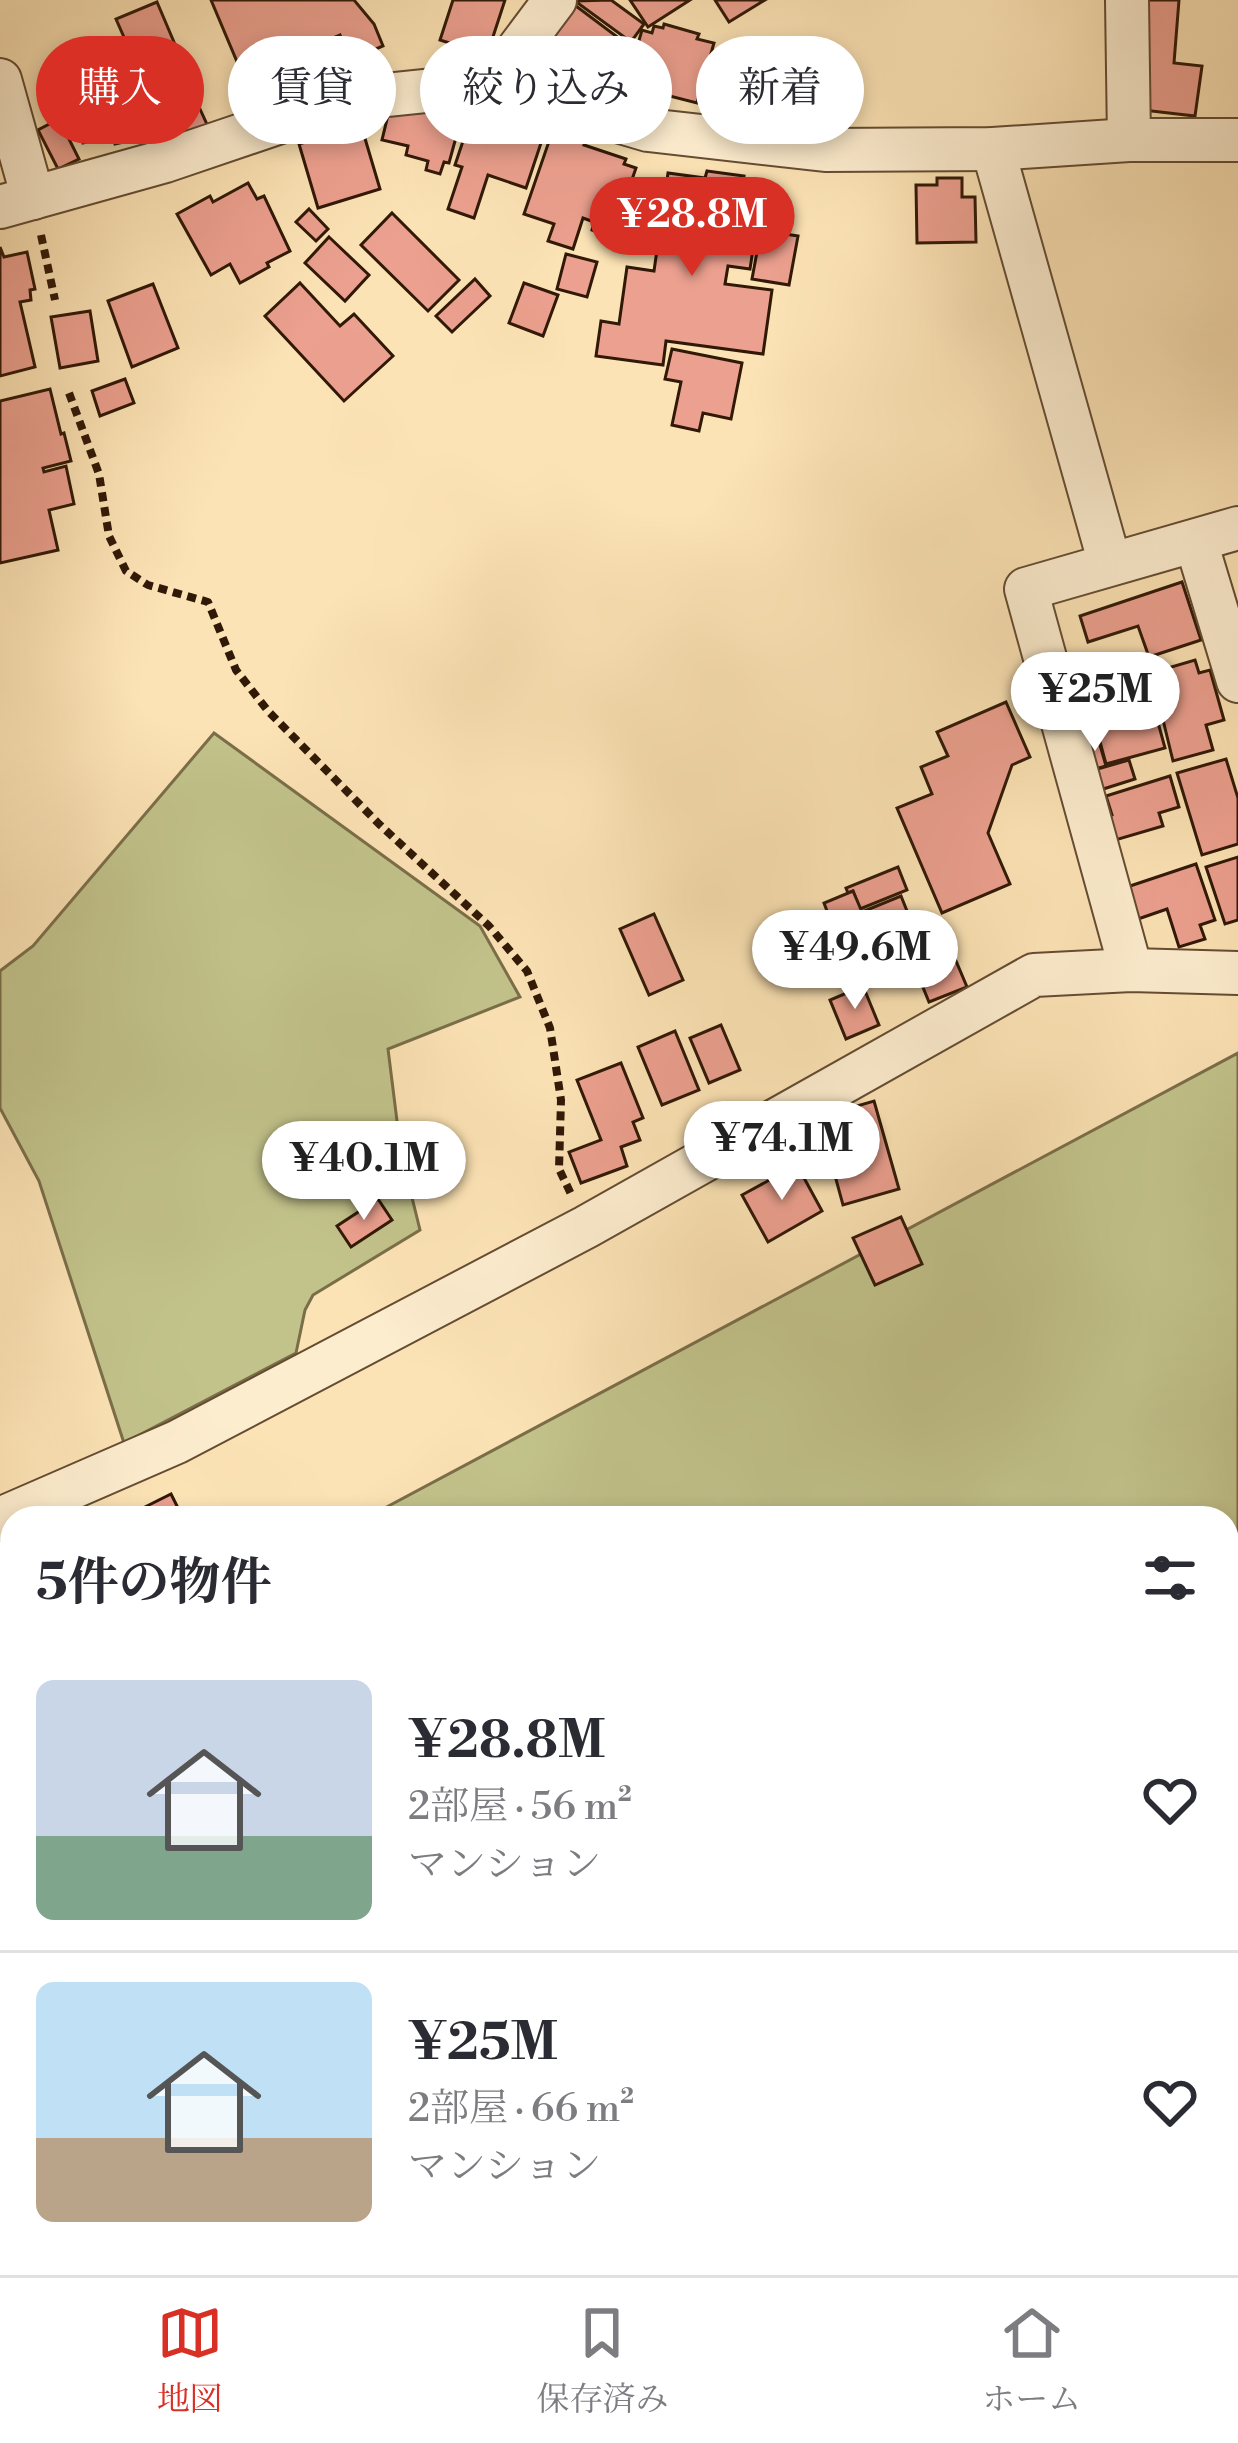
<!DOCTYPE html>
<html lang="ja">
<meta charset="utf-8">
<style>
body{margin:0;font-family:"Libre Bodoni","Noto Serif JP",serif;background:#f7f7f7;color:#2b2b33;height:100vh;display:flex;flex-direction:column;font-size:45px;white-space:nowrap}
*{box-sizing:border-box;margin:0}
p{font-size:39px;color:#7c7c81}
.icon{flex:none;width:66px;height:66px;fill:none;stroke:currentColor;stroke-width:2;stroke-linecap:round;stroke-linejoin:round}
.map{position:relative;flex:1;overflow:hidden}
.side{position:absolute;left:0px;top:1506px;width:1239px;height:771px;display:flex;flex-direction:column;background:#fff;border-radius:36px 36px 0 0;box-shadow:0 6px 18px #0003}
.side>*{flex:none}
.guide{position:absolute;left:36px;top:36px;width:1167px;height:108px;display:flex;gap:24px}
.price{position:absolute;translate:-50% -102px;padding:0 27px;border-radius:42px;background:#fff;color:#222;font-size:39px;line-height:78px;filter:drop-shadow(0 3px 6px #0008)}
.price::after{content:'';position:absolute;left:50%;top:72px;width:36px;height:27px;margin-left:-18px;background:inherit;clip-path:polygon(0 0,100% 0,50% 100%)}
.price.on{background:#d93025;color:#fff}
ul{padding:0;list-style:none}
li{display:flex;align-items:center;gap:36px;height:300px;padding:0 36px}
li+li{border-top:3px solid #e1e1e2}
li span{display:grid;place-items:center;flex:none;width:336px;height:240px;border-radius:18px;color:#555}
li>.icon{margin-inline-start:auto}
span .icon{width:144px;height:144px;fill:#fffc;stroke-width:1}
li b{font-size:51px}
h2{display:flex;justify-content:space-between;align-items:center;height:144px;padding:0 36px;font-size:51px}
.pill{padding:0 42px;border-radius:54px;background:#fff;box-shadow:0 6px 18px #0003;font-size:42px;line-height:108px}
.pill.on{background:#d93025;color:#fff}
.dock{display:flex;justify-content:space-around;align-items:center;height:168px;border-top:3px solid #e1e1e2;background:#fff;font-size:33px;color:#7c7c81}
.dock a{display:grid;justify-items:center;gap:6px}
.dock .on{color:#d93025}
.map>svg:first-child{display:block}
.green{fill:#c2c38b;stroke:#7a6e49;stroke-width:3}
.building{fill:#eca08f;stroke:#311907;stroke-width:3}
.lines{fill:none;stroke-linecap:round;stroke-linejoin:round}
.minor-casing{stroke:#644c32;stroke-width:46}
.path{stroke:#311907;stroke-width:8;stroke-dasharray:9 6;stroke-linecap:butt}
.minor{stroke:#fdedcf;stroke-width:42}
</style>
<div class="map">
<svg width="1238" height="2275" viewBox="0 0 1238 2275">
<rect width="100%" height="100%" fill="#fce3b5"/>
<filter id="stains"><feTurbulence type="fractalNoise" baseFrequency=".00167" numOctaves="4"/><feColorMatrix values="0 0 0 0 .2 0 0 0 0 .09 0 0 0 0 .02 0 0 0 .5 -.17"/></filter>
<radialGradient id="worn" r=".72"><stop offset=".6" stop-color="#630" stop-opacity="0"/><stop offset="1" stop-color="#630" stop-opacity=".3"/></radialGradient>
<g class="green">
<path d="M214 733 480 926 520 997 388 1049 401 1153 420 1230 313 1295 305 1310 296 1353 124 1443 39 1181 0 1108V971L33 946Z"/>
<path d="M1238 1053V2275H108L107 2265H1227V1518H366Z"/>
</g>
<g class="building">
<path d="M211 0H354L374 24 383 46 350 60 340 35 266 66 261 54 238 64Z"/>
<path d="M453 0H505L487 55 440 40Z"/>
<path d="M611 0 644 24 631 42 575 1Z"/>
<path d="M630 0H690L648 27Z"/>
<path d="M715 0H765L729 22Z"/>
<path d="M1131 0H1179L1174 63 1202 66 1195 116 1134 109Z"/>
<path d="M157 2 182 61 142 78 116 19Z"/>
<path d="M576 6 628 45 590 96 558 73 551 81 532 66Z"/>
<path d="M664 24 699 34 697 39 714 43 697 103 666 95 662 107 623 96 642 30 652 33 654 26 663 28Z"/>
<path d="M113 56 123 97 135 94 140 113 150 111 156 135 115 144 113 136 83 143 65 67Z"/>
<path d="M183 65 198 98 174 110 159 76Z"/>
<path d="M477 99 525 114 520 129 543 137 526 188 488 175 474 218 448 209 462 167 455 165Z"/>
<path d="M440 100 461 106 457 119H461L449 163 444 162 440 174 426 170 428 161 406 155 408 146 382 140 390 107H409L437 113Z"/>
<path d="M200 109 210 131 179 144 170 123Z"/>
<path d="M557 118 579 125 576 133 587 137 584 145 626 159 624 164 636 168 612 237 592 230 594 222 583 218 573 249 548 241 554 224 524 214Z"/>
<path d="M59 119 79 159 58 169 38 130Z"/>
<path d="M361 125 380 189 318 208 299 144Z"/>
<path d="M707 171 744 176 737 221 757 223 750 269 728 266 725 284 772 290 763 354 666 341 663 365 596 356 601 321 619 324 627 267 654 271 668 173 705 178Z"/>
<path d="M937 178H962V197H975L976 242 917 243 916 185H937Z"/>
<path d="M248 183 257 199 264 196 290 251 267 263 269 267 240 283 230 264 211 275 177 214 210 196 213 202Z"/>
<path d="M309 209 328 229 316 241 296 222Z"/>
<path d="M392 213 459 280 428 311 361 245Z"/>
<path d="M761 230 798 236 789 285 752 279Z"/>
<path d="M329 237 369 275 345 301 305 263Z"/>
<path d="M0 247 4 257 27 252 35 289 30 290 31 300 20 302 35 367 0 376Z"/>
<path d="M566 254 597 262 587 297 557 289Z"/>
<path d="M475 279 490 296 452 332 436 316Z"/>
<path d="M300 283 340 326 354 314 393 356 344 401 265 316Z"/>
<path d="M524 283 558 295 543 336 509 323Z"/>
<path d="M153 284 178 348 132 367 108 301Z"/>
<path d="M90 311 98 361 60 368 51 317Z"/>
<path d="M672 349 742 363 731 419 703 413 699 431 672 425 681 382 665 379Z"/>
<path d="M125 379 134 403 100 416 92 391Z"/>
<path d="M50 389 61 434 64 433 71 461 43 468 44 472 66 466 74 504 49 510 58 550 0 563V401Z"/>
<path d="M1182 582 1201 640 1149 657 1138 626 1088 642 1080 616Z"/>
<path d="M1195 660 1199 673 1210 670 1224 720 1206 725 1213 750 1173 761 1155 687 1165 684 1161 670Z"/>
<path d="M1147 682 1165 748 1106 764 1088 698Z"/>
<path d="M1006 702 1030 757 1012 765 988 833 1010 884 942 913 897 808 932 794 921 767 948 756 937 732Z"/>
<path d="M1098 738 1106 766 1092 770 1084 741Z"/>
<path d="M1226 759 1238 798V844L1202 855 1177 773Z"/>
<path d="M1129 760 1135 779 1100 790 1094 770Z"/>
<path d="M1170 776 1179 807 1159 813 1163 826 1112 841 1105 818 1112 815 1106 796Z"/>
<path d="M1238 857V920L1225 924 1206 867Z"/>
<path d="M1196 864 1215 920 1200 925 1205 939 1179 947 1167 909 1138 919 1127 887Z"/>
<path d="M898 867 907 890 860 909 853 891 848 893 846 888Z"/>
<path d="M853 891 862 912 901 896 915 931 908 934 911 942 827 977 810 934 832 924 824 903Z"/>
<path d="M654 914 683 980 649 995 620 929Z"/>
<path d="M948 942 967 987 929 1002 911 958Z"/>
<path d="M863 986 879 1025 846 1039 830 1000Z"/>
<path d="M721 1025 740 1070 709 1083 690 1038Z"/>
<path d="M675 1031 699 1090 662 1105 638 1047Z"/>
<path d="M621 1063 643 1118 633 1122 640 1140 621 1147 627 1166 581 1183 569 1152 601 1140 577 1080Z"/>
<path d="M874 1101 899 1189 843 1205 819 1117Z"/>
<path d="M797 1165 822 1211 768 1242 742 1195Z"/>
<path d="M378 1199 392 1220 351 1247 337 1226Z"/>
<path d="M901 1217 922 1264 875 1285 853 1238Z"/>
<path d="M171 1494 183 1518H123Z"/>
<path d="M62 2265H111L112 2268 64 2275Z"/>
</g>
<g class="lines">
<g class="minor-casing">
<g id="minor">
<path d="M1127 0 1129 140"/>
<path d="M0 80 33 198"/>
<path d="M492 84 555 0"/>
<path d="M993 149 1110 564"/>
<path d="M0 207 165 161 348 99 492 84 648 130 825 150 993 149 1129 140H1238"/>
<path d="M1196 542 1238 681"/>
<path d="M1131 970 1026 589 1238 528"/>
<path d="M0 1519 177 1442 586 1227 1034 975 1131 970 1238 973"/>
</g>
</g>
<g class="path">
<path d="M41 235 55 300"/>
<path d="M69 393 99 474 109 536 126 571 148 585 208 602 236 670 268 711 379 824 489 926 527 971 550 1028 561 1100 559 1169 571 1194"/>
</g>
<use href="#minor" class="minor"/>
</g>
<rect width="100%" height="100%" filter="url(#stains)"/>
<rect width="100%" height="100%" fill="url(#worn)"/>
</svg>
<b class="price on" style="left:692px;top:279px">¥28.8M</b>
<b class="price" style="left:1095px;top:754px">¥25M</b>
<b class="price" style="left:855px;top:1012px">¥49.6M</b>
<b class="price" style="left:782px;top:1203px">¥74.1M</b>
<b class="price" style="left:364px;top:1223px">¥40.1M</b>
<div class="guide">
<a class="pill on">購入</a>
<a class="pill">賃貸</a>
<a class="pill">絞り込み</a>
<a class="pill">新着</a>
</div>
<section class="side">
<h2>5件の物件<svg class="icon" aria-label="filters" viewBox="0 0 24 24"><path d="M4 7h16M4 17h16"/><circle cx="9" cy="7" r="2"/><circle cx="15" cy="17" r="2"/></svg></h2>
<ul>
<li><span style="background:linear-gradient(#c9d6e8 65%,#7fa58c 0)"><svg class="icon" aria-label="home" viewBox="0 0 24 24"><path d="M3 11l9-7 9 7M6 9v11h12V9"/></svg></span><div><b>¥28.8M</b><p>2部屋 · 56 m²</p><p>マンション</p></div><svg class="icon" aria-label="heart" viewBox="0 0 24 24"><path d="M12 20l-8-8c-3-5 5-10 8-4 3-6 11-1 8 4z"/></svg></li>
<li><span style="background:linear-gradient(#bfe0f5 65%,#b9a48a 0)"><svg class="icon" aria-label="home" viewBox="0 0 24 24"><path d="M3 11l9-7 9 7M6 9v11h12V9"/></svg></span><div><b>¥25M</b><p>2部屋 · 66 m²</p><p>マンション</p></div><svg class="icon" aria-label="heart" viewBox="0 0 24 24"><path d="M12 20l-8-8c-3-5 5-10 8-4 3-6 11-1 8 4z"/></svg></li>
</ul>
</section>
</div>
<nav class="dock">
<a class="on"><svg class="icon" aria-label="map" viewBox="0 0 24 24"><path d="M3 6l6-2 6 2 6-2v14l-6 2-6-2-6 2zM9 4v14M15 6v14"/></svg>地図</a>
<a><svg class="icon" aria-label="saved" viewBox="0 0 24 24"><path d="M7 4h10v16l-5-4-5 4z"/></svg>保存済み</a>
<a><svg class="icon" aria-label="home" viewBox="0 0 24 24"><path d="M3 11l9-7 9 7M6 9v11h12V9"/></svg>ホーム</a>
</nav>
